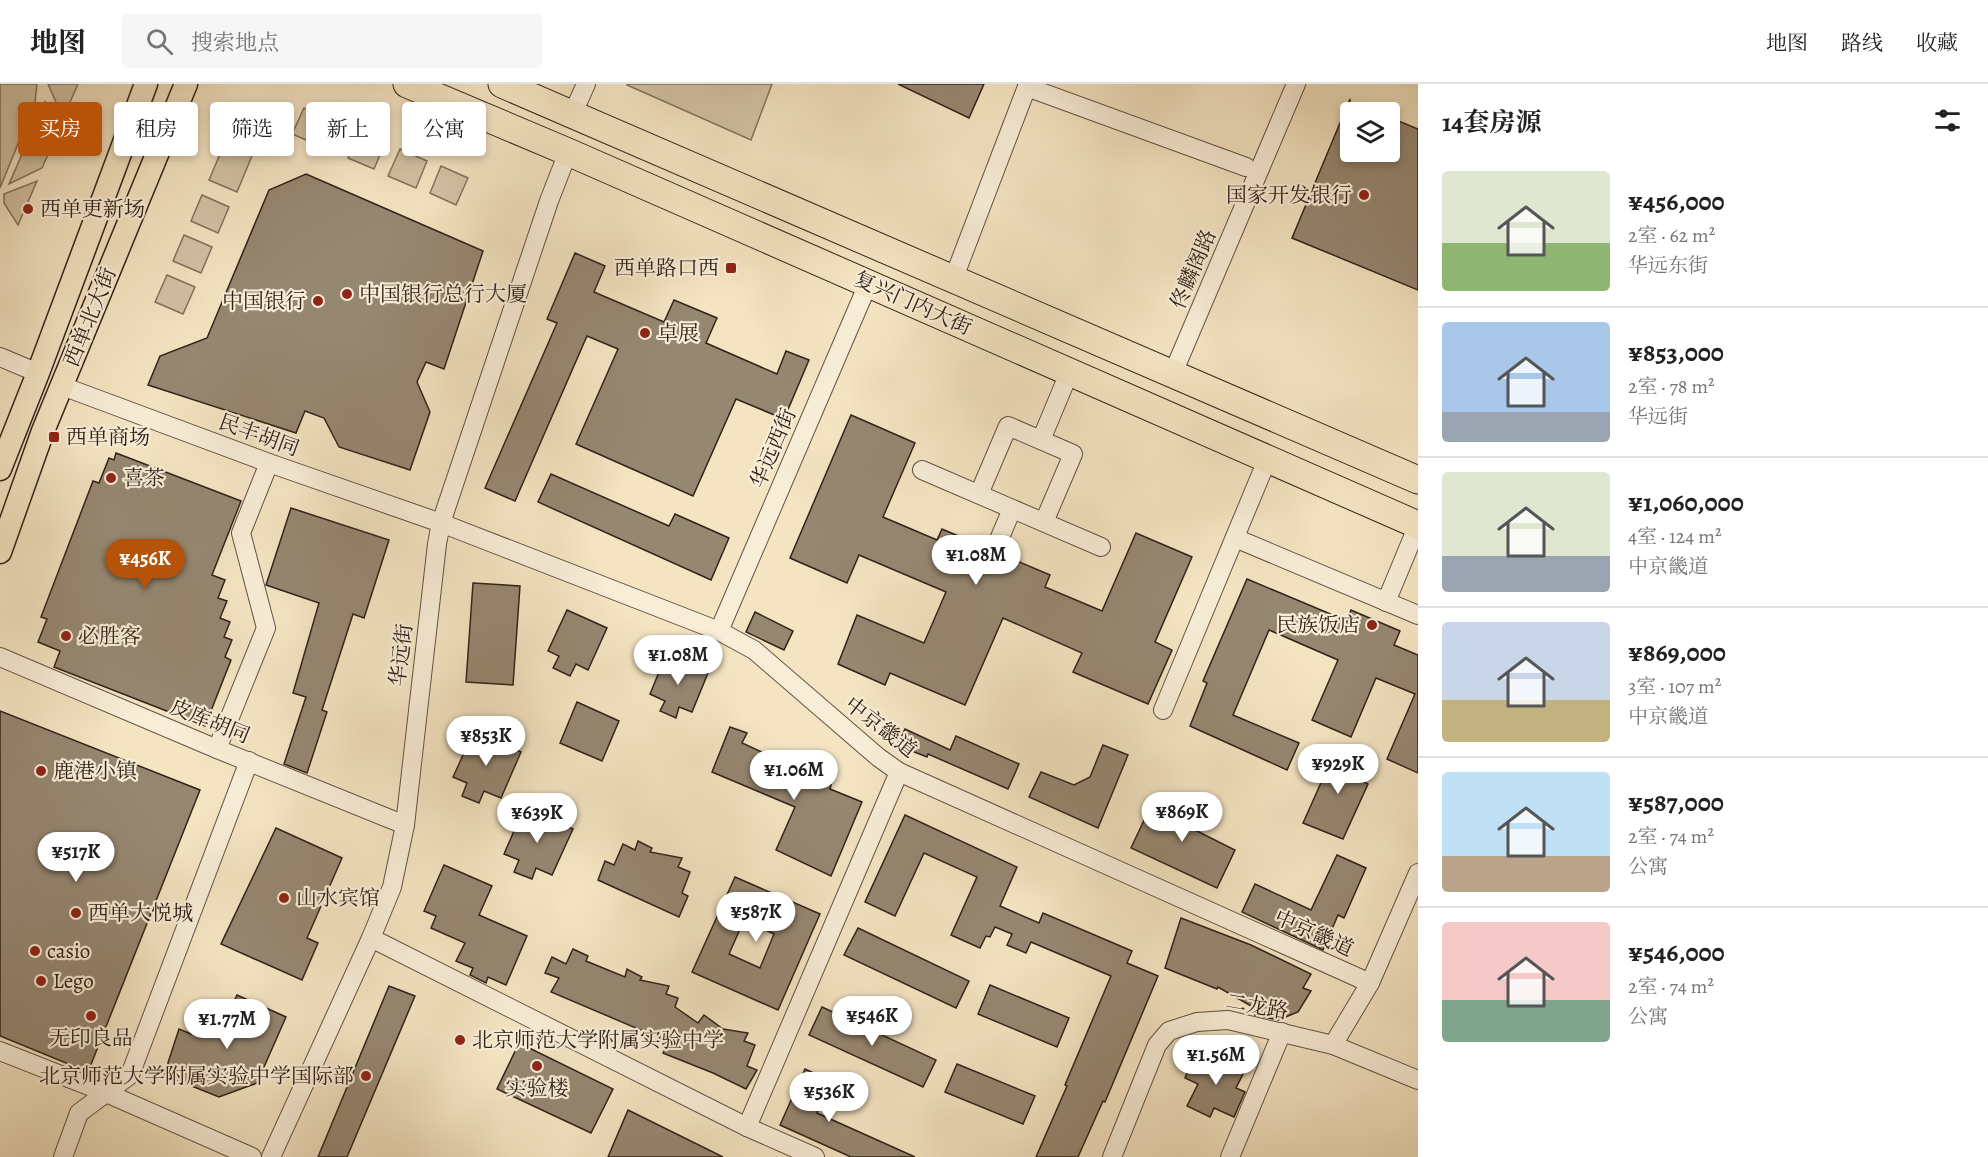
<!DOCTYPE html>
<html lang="zh">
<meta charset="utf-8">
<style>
body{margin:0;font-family:Alegreya,"Noto Serif SC",serif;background:#f6f6f6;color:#222;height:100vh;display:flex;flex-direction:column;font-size:22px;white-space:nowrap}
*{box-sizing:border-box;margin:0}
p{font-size:20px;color:#767676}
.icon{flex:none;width:33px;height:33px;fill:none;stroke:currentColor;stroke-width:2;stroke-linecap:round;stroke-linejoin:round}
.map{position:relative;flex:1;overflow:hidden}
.details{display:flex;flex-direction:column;background:#fff;width:570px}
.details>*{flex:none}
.hud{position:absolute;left:18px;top:18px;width:570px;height:54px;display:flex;gap:12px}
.buttons{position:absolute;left:1340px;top:18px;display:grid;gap:12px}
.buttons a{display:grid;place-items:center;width:60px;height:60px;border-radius:6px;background:#fff;box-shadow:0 3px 9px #0003;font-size:30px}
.price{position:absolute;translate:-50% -51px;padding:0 14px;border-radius:21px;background:#fff;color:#222;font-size:20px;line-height:39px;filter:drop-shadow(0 2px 3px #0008)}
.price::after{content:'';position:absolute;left:50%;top:36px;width:18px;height:14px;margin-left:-9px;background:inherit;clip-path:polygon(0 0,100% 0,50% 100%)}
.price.current{background:#b45309;color:#fff}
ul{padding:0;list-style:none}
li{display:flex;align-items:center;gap:18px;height:150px;padding:0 24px}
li+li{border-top:2px solid #e0e0e0}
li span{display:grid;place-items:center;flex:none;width:168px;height:120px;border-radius:6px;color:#555}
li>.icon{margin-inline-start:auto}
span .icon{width:72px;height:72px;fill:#fffc;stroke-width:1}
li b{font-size:26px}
h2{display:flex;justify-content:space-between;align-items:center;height:72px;padding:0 24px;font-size:26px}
.pill{padding:0 21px;border-radius:6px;background:#fff;box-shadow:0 3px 9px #0003;font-size:21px;line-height:54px}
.pill.current{background:#b45309;color:#fff}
header{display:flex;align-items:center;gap:36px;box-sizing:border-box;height:84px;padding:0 30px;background:#fff;border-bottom:2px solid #e0e0e0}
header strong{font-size:28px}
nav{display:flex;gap:33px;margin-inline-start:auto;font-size:21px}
.search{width:420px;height:54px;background:#f6f6f6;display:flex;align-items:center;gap:15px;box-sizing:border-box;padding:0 21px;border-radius:6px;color:#767676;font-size:22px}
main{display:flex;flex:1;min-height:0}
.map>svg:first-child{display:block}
.green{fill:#d3c3a5;stroke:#82725f;stroke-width:1.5}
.building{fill:#968771;stroke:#312219;stroke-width:1.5;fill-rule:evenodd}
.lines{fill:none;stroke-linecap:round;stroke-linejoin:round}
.minor-casing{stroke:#625243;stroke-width:20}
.major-casing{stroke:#312219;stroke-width:25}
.highway-casing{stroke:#312219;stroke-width:29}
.minor{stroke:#f8edd7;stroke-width:18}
.major{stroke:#f4e4c2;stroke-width:22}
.highway{stroke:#f4e4c2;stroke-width:27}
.poi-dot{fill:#8f2418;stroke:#f8edd7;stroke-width:2}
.labels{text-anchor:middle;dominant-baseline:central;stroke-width:4.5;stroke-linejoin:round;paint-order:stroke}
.poi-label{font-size:21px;fill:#312219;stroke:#f8edd7;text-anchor:start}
.street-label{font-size:21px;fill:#312219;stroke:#f8edd7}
</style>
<header>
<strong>地图</strong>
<div class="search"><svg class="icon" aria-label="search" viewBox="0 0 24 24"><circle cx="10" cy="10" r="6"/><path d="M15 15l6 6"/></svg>搜索地点</div>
<nav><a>地图</a><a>路线</a><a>收藏</a></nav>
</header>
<main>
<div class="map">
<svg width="1418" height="1073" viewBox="0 0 1418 1073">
<rect width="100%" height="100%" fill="#f4e4c2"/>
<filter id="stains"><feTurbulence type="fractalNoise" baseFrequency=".00333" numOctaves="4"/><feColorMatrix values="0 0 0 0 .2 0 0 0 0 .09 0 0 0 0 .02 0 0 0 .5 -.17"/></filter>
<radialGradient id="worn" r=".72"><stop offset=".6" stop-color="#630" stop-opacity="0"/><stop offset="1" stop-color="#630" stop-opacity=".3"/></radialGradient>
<g class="green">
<path d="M0 0H37L35 18 0 104Z"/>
<path d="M48 0H78L63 34Z"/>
<path d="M627 0H772L751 56 627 1Z"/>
<path d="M45 18 57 50 42 84 9 100Z"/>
<path d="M304 24 346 42 335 68 292 50Z"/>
<path d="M359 48 385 59 374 85 348 74Z"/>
<path d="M226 56 254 67 237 108 209 96Z"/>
<path d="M400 65 427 77 416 104 388 92Z"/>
<path d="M441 82 468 94 456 121 430 109Z"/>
<path d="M37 97 18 141 4 119V110Z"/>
<path d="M202 111 229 123 218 149 191 137Z"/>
<path d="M184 151 212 163 201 189 173 177Z"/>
<path d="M167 191 195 203 183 230 155 218Z"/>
</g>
<g class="building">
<path d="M898 0H984L969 34Z"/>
<path d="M1350 15V68H1389V33L1418 45V206L1292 154Z"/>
<path d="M306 90 483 167 444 285 426 278 417 298 430 328 410 386 339 363 324 334 305 327 296 349 148 301 160 272 207 254 269 106Z"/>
<path d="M575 169 605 182 594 208 664 238 674 216 717 234 706 259 777 290 786 267 809 276 784 335 736 315 693 412 576 360 618 265 587 252 515 417 485 404 557 239 547 235Z"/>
<path d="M851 331 915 359 883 433 937 456 942 445 1050 491 1045 503 1102 527 1136 449 1192 473 1155 558 1172 566 1148 620 1073 588 1082 569 1003 534 965 621 890 589 885 601 838 580 857 531 924 559 946 508 859 471 847 499 790 474Z"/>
<path d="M116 369 241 417 212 491 225 496 218 514 227 517 220 534 230 538 224 553 232 556 225 573 231 576 205 642 54 583 60 567 38 558 47 535 41 533 93 397 99 399 109 374 114 376Z"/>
<path d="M551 390 669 442 675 430 729 454 711 496 538 418Z"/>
<path d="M291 424 389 456 364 534 353 530 322 626 327 628 307 689 284 680 306 613 293 609 319 519 266 501Z"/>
<path d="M1247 495 1347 537 1351 526 1400 547 1394 561 1418 571V689L1387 675 1415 610 1376 594 1351 653 1312 636 1338 576 1269 546 1233 631 1299 659 1287 686 1190 642 1207 599 1203 597Z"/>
<path d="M473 499 520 502 513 601 466 598Z"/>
<path d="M567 526 607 544 588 586 576 580 570 592 553 584 559 572 548 567Z"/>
<path d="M755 528 793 547 784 566 746 548Z"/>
<path d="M666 571 708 589 692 628 679 623 676 634 660 627 665 617 650 610Z"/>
<path d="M577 618 619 637 602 677 560 659Z"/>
<path d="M0 627 200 706 88 988 0 952Z"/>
<path d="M730 643 747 649 742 659 814 692 817 681 834 688 830 705 862 718 831 792 776 766 795 723 712 688Z"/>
<path d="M905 645 950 666 956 652 1019 680 1008 705 928 670 927 673 897 661Z"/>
<path d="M474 647 521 668 501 714 484 707 479 719 462 712 467 699 453 693Z"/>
<path d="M1103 661 1128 671 1098 744 1029 713 1041 688 1074 701 1090 693Z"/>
<path d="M1337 663 1359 673 1357 678 1365 680 1361 688 1368 691 1364 698 1368 700 1343 755 1303 739Z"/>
<path d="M1156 711 1198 730 1193 745 1235 766 1217 804 1131 764Z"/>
<path d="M524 724 573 745 552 791 536 784 532 795 514 788 519 776 504 770Z"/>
<path d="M905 731 1017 783 1000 822 1039 839 1043 829 1132 867 1127 879 1158 892 1105 1018 1103 1017 1078 1073H1036L1067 1002 1065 1001 1111 892 1031 858 1026 869 1007 861 1012 850 995 843 990 853 986 852 980 864 951 851 977 793 924 769 895 832 865 818Z"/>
<path d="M276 744 342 774 307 854 318 859 302 896 221 860Z"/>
<path d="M638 757 652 764 650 768 682 774 678 783 690 788 682 809 688 812 679 833 598 796 605 777 614 781 623 760 635 766Z"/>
<path d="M1337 771 1366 784 1344 834 1338 831 1323 866 1242 828 1255 800 1311 826Z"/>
<path d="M444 781 492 802 479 831 527 852 506 901 488 893 486 899 470 891 473 884 456 877 465 859 431 844 436 832 424 827Z"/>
<path d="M735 793 820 830 778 926 692 888ZM744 836 774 850 760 884 729 870Z"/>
<path d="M1181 834 1251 861 1311 890 1303 904 1311 907 1298 928 1278 936 1255 931 1253 923 1218 903 1217 905 1165 884Z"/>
<path d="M858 844 969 897 956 924 844 871Z"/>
<path d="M573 865 588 872 586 877 625 893 627 885 642 893 640 896 669 902 666 910 678 914 675 923 698 939 704 931 723 945 748 949 744 957 755 961 747 982 757 986 746 1005 713 989 663 969 669 958 551 908 559 894 545 889 552 873 566 880Z"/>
<path d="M990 901 1069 934 1057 963 978 930Z"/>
<path d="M389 902 415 912 347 1073H318Z"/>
<path d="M237 911 286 933 257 999 219 1013 164 991 179 945 196 952 223 941Z"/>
<path d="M822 923 936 976 923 1003 809 951Z"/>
<path d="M519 959 613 1005 591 1049 497 1005Z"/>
<path d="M1195 972 1217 983 1222 972 1246 984 1236 1004 1245 1008 1234 1033 1214 1024 1210 1033 1187 1022 1198 1000 1185 994Z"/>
<path d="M957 980 1035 1012 1023 1040 945 1008Z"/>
<path d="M805 985 831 997 817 1029 915 1073H851L780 1041Z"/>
<path d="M628 1026 723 1073H608Z"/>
</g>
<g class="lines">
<g class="minor-casing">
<g id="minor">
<path d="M1027 3 1246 83"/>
<path d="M572 31 586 0"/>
<path d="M953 196 1028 0"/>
<path d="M0 273 38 289"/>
<path d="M1173 289 1296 0"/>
<path d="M62 302 269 379 441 439 719 547 754 566 878 673 899 688 1370 899"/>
<path d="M1041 356 1069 289"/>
<path d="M922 386 1101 463"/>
<path d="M979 410 1008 342 1073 370 1044 438"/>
<path d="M1235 454 1418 531"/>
<path d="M998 458 1012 425"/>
<path d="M1386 518 1418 441"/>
<path d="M719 547 868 200"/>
<path d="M0 573 217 665 405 741"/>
<path d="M1163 626 1267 376"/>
<path d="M217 665 266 544 241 449 269 379"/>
<path d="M1418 789 1370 899 1333 961 1418 996"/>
<path d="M371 854 747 1043 815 1073"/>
<path d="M0 967 104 1008 252 1073"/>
<path d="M747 1043 899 688"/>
<path d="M63 1073 79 1029 130 991 249 677"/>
<path d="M271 1073 371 854 392 803 405 741 437 460 441 439 549 117 568 68"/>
<path d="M1112 1073 1157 961 1169 947 1197 938 1228 936 1333 961"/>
<path d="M1230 1073 1282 948"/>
</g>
</g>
<g class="major-casing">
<g id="major">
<path d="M0 385 38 289 146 0"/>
<path d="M0 468 43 347 186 0"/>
</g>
</g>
<g class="highway-casing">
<g id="highway">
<path d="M407 0 568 68 1418 441"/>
<path d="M502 0 1418 396"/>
</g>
</g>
<use href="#minor" class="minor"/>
<use href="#major" class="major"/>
<use href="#highway" class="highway"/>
</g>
<g class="poi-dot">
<circle cx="1364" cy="111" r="6"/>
<circle cx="28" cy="125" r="6"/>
<rect x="725" y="178" width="12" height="12" rx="3"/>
<circle cx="347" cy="210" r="6"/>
<circle cx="318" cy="217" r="6"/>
<circle cx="645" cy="249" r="6"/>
<rect x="48" y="347" width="12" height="12" rx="3"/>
<circle cx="111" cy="394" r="6"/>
<circle cx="1372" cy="541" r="6"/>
<circle cx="66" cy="552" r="6"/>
<circle cx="41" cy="687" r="6"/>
<circle cx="284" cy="814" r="6"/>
<circle cx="76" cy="829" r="6"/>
<circle cx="35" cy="867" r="6"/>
<circle cx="41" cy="897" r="6"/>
<circle cx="91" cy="932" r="6"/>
<circle cx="460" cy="956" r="6"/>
<circle cx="537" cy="982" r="6"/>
<circle cx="366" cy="992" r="6"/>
</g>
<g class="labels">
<g class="poi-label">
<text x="1352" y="111" text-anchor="end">国家开发银行</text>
<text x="40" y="125">西单更新场</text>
<text x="719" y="184" text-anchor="end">西单路口西</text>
<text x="359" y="210">中国银行总行大厦</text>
<text x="306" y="217" text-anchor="end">中国银行</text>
<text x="657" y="249">卓展</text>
<text x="66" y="353">西单商场</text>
<text x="123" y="394">喜茶</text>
<text x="1360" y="541" text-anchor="end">民族饭店</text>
<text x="78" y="552">必胜客</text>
<text x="53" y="687">鹿港小镇</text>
<text x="296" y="814">山水宾馆</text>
<text x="88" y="829">西单大悦城</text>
<text x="47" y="867">casio</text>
<text x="53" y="897">Lego</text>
<text x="91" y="954" text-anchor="middle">无印良品</text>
<text x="472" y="956">北京师范大学附属实验中学</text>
<text x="354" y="992" text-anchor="end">北京师范大学附属实验中学国际部</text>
<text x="537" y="1004" text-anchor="middle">实验楼</text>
</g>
<g class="street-label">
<text transform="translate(1193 185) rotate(-67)">佟麟阁路</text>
<text transform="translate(913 219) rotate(24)">复兴门内大街</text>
<text transform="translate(90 233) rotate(-68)">西单北大街</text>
<text transform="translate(259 351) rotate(20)">民丰胡同</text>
<text transform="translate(773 364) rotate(-67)">华远西街</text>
<text transform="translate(401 571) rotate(-83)">华远街</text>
<text transform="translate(210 637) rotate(22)">皮库胡同</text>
<text transform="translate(881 643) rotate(38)">中京畿道</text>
<text transform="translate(1314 849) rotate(24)">中京畿道</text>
<text transform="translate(1257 922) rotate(10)">二龙路</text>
</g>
</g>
<rect width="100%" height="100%" filter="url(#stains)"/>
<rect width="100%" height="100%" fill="url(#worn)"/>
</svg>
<div class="buttons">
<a><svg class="icon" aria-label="layers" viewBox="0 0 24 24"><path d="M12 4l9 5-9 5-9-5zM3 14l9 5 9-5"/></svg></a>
</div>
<b class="price" style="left:976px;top:502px">¥1.08M</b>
<b class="price current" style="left:145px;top:506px">¥456K</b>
<b class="price" style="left:678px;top:602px">¥1.08M</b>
<b class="price" style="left:486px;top:683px">¥853K</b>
<b class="price" style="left:1338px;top:711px">¥929K</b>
<b class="price" style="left:794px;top:717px">¥1.06M</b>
<b class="price" style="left:1182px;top:759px">¥869K</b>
<b class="price" style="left:537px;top:760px">¥639K</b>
<b class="price" style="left:76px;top:799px">¥517K</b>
<b class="price" style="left:756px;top:859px">¥587K</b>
<b class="price" style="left:872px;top:963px">¥546K</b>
<b class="price" style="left:227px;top:966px">¥1.77M</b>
<b class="price" style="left:1216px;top:1002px">¥1.56M</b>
<b class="price" style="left:829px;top:1039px">¥536K</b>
<div class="hud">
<a class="pill current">买房</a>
<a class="pill">租房</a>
<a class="pill">筛选</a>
<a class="pill">新上</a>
<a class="pill">公寓</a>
</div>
</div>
<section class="details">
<h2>14套房源<svg class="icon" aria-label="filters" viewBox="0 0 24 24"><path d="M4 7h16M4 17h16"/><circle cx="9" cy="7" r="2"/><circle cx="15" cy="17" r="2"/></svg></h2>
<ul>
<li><span style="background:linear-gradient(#dfe7d0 60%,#8fb573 0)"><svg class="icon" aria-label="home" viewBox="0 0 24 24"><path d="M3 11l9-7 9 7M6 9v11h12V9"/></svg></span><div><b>¥456,000</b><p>2室 · 62 m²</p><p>华远东街</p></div></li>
<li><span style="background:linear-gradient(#a9c7e8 75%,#9aa5b1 0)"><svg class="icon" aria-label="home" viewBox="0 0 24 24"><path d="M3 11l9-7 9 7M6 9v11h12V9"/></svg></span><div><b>¥853,000</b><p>2室 · 78 m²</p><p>华远街</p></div></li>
<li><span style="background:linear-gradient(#dfe7d0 70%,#9aa5b1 0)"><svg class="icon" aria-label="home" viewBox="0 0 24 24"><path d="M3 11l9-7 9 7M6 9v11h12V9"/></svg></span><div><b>¥1,060,000</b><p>4室 · 124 m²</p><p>中京畿道</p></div></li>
<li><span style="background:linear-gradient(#c9d6e8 65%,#c2b280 0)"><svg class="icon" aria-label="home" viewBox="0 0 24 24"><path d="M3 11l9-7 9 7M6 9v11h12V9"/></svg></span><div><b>¥869,000</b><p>3室 · 107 m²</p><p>中京畿道</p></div></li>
<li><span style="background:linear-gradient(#bfe0f5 70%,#b9a48a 0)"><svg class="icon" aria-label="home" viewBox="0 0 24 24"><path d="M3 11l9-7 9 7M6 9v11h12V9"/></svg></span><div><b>¥587,000</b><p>2室 · 74 m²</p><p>公寓</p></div></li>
<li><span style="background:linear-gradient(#f6c9c9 65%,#7fa58c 0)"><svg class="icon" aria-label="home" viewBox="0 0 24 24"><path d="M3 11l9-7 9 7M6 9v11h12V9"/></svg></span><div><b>¥546,000</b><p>2室 · 74 m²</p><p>公寓</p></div></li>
</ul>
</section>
</main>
